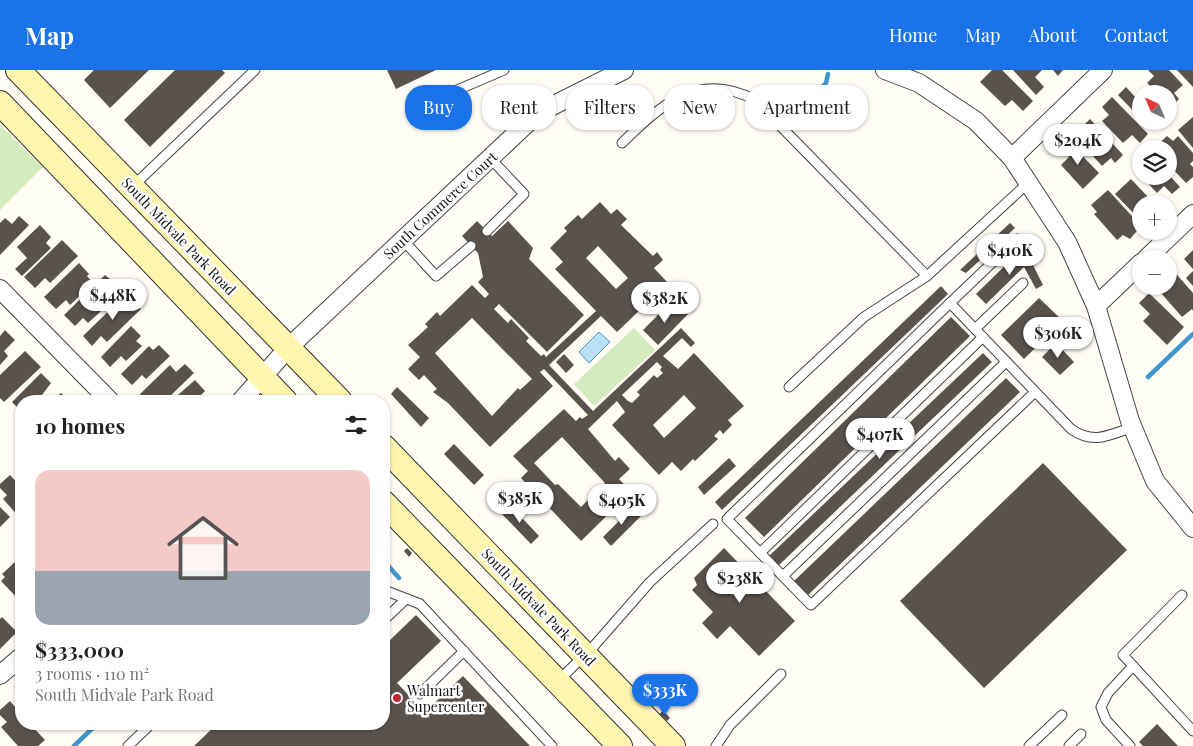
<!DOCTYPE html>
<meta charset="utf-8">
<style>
body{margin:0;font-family:"Playfair Display",serif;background:#f6f6f6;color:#202124;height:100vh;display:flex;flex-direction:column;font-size:19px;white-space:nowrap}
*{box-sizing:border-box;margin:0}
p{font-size:16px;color:#757577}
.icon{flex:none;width:28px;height:28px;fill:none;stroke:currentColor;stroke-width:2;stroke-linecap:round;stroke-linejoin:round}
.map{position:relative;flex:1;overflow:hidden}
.side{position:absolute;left:15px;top:325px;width:375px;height:335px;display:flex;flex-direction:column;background:#fff;border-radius:20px;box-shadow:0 1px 4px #0004}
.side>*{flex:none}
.banner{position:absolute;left:405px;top:15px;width:475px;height:45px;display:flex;gap:10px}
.needle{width:32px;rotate:316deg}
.fabs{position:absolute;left:1132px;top:15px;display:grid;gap:10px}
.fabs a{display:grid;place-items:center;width:45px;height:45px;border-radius:50%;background:#fff;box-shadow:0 1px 4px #0004;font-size:25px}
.price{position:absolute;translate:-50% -42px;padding:0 11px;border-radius:18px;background:#fff;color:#222;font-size:16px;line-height:32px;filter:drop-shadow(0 1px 2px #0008)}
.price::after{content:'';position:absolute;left:50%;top:30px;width:15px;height:11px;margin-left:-8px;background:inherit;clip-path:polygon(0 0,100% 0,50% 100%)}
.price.current{background:#1a73e8;color:#fff}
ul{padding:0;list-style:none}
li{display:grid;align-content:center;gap:10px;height:265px;padding:0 20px}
li span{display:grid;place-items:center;height:155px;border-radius:15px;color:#555}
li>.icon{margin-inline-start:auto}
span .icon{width:90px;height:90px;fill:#fffc;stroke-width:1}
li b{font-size:21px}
h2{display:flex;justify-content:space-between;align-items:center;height:60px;padding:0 20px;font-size:21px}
.tag{padding:0 18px;border-radius:20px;background:#fff;box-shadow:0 1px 4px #0004;font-size:18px;line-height:45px}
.tag.current{background:#1a73e8;color:#fff}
header{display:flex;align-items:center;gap:30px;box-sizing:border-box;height:70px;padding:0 25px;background:#1a73e8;color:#fff}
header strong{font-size:24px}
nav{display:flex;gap:28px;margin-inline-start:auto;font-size:18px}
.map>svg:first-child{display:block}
.green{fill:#d5ebbd}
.water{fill:#b9e0f7;stroke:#3f96cf}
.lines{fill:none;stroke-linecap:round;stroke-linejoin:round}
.stream{stroke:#3f96cf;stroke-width:4.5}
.building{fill:#5a524d;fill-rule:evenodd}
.service-casing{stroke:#444;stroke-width:11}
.minor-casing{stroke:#444;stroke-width:20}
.secondary-casing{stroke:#333;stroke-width:26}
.service{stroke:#fff;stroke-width:9}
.minor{stroke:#fff;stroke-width:18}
.secondary{stroke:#fff6b0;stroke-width:24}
.poi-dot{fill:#c4262e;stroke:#fff;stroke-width:2}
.labels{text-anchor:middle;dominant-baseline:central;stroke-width:5;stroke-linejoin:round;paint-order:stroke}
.street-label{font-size:14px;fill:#111;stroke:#fff}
.poi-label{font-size:14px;fill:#111;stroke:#fff;text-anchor:start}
</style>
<header>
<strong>Map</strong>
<nav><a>Home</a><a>Map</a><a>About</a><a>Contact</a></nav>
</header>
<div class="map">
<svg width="1193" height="676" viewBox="0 0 1193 676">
<rect width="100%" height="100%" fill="#fffdf5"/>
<g class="green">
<path d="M0 55 43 97 0 140Z"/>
<path d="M634 258 655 280 594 336 574 314Z"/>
</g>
<path class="water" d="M599 262 610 272 589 293 579 282Z"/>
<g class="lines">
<g class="stream">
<path d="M789 49 826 13 828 4"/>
<path d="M1148 307 1193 264"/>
<path d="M384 491 399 508"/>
<path d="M74 676 97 654"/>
</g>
</g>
<g class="building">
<path d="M94 0H149L110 38 84 10Z"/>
<path d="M175 0H222L225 3 150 77 124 50Z"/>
<path d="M387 0H436L396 19Z"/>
<path d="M992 0H1002L1033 31 1023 41 1012 30 1005 36 980 12Z"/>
<path d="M1013 0H1042L1035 7 1044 17 1036 25Z"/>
<path d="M1053 0H1063L1058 6Z"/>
<path d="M1148 0H1169L1183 15 1174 23 1179 29 1171 37 1169 35V24H1158L1147 13 1154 6Z"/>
<path d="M1177 0H1193V17Z"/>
<path d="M1126 17 1137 29 1141 24V49L1118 25Z"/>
<path d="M1112 27 1148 64 1140 73 1132 65 1123 73 1102 51 1109 45 1102 37Z"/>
<path d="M1193 47V78L1178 60Z"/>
<path d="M1090 49 1123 85 1115 93 1111 88 1102 96 1081 73 1089 66 1081 58Z"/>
<path d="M1167 66 1173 71 1178 66 1193 83V91L1190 94 1193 97V107L1186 113 1169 95V79H1153Z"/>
<path d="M1068 71 1099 103 1083 119 1061 95 1069 87 1060 78Z"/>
<path d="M1141 87V101L1134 94Z"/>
<path d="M1141 106H1170L1180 117 1172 124 1164 116 1157 123Z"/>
<path d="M1131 109 1148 127 1140 134 1141 151 1115 124Z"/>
<path d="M1108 120 1141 156 1130 169 1123 165 1117 170 1094 144 1097 142 1091 135Z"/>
<path d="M600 132 611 144 617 139 627 149 621 155 653 186 657 182 663 190 654 198 668 213 617 262 601 246 549 295 593 341 681 258 695 273 691 277 682 268 663 286 678 299 694 283 744 336 728 350 732 355 723 364 720 360 714 366 718 369 695 391 693 389 681 401 672 392 659 405 612 355 625 342 617 331 588 359 615 391 619 387 630 399 619 409 631 422 581 471 521 408 528 401 513 386 564 339 576 351 580 347 582 349 588 345 544 299 540 302 553 316 490 377 448 333 433 322 437 319 424 305 419 310 408 299 420 287 408 275 428 257 425 254 437 242 440 246 472 215 485 228 489 224 478 212 483 207 478 183 462 166 477 151 492 166 508 151 533 178 529 189 584 245 547 282 499 234 494 239 508 253 511 249 529 268 526 271 541 286 544 284 546 287 596 241 555 199 563 192 550 178 567 161 564 158 578 145 582 149ZM598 176 628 208 616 219 586 188ZM472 248 532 309 520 320 518 318 492 346 435 283ZM657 292 662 297 660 300 663 303 657 308 654 305 637 322 640 325 632 333 628 331 622 325ZM684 325 696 338 664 368 653 355ZM562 367 605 413 581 437 558 414 555 415 534 393Z"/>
<path d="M19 146 29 155 0 185V153L5 148 12 154Z"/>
<path d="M1010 153 1015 158 966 203 960 200Z"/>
<path d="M40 155 51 167 46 173 51 178 22 206 15 199 27 188 17 177Z"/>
<path d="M62 170 78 186 50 213 45 208 35 218 24 207Z"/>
<path d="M1024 177 1043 215 1036 219 1024 197 986 234 976 224Z"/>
<path d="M1193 180V199L1184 189Z"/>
<path d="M79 193 89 204 87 206 93 213 70 235 66 230 56 239 44 227Z"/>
<path d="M1171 198 1193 223V241L1192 239 1182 247 1161 223 1169 216V200Z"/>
<path d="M1193 201V216L1186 208Z"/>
<path d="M105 205 112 211 101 222 111 232 88 253 83 248 75 256 64 245Z"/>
<path d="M941 216 948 224 722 440 715 432Z"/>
<path d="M1149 223 1184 257 1167 275 1143 251 1150 244 1139 233Z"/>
<path d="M126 224 141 239 107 272 101 266 92 276 83 266Z"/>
<path d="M1039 228 1063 251 1024 289 1001 265Z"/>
<path d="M678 234 688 244 658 275 643 260 662 241 667 245Z"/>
<path d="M951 247 970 266 764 467 745 448Z"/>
<path d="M131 256 141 266 136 271 142 276 126 291 121 286 110 297 101 287Z"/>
<path d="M5 260 15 270 4 281 8 286 0 295V266Z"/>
<path d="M1056 273 1074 292 1060 305 1042 287Z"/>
<path d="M159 275 170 286 146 309 142 305 132 315 121 304 149 276 153 280Z"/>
<path d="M25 281 41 297 4 332 0 328V305Z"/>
<path d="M983 283 992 292 778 496 769 486Z"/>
<path d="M564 284 574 295 566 303 556 292Z"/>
<path d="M185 294 194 303 165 331 158 326 154 331H146L140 324 170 295 176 302Z"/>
<path d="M41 303 51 313 39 329 42 331H21V341L12 332Z"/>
<path d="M1006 308 1020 322 807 526 793 512Z"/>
<path d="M195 310 205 321 201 325 205 330 171 331Z"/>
<path d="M397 317 429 348 421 357 391 324Z"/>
<path d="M61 323 69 331H52Z"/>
<path d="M454 374 484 405 474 415 444 384Z"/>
<path d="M729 388 736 396 704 425 698 417Z"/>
<path d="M1043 393 1127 480 984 618 900 531Z"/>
<path d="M21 394V404L16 399Z"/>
<path d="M10 405 21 417V449L3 429 7 425 0 418V414Z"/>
<path d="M510 435 539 466 531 474 501 443Z"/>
<path d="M634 436 642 445 611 476 603 467Z"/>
<path d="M0 437 10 447 0 457Z"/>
<path d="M407 478 412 483 409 487 404 481Z"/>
<path d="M724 478 795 551 759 586 730 556 717 569 702 553 713 542 692 520 697 515 694 508Z"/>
<path d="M15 492 21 498V532L1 511 5 507 2 504Z"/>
<path d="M416 545 441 571 397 613 425 642 463 606 530 676H194L217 654H384V566L389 571Z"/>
<path d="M2 547 17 562 0 579V549Z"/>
<path d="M10 631 21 644V654H30L45 670 38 676H18L1 657 7 652 0 645V640Z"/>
<path d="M663 640 670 648 667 651 660 644Z"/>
<path d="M41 654H54L47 660Z"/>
<path d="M1157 654 1178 676H1143L1139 672Z"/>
</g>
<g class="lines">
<g class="service-casing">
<g id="service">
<path d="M429 32 504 0"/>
<path d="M622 73C661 35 698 0 755 30L927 206"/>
<path d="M132 117 255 0"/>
<path d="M487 161 524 124 490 88"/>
<path d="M403 170 436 206 471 176"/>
<path d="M950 233 1017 169"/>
<path d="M975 259 1023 213"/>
<path d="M789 317 864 247 927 206 1028 113"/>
<path d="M1035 322 811 535 727 449 950 233 1071 359C1094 375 1109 365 1133 357"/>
<path d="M760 483 983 267"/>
<path d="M783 506 1006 292"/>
<path d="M384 520 420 534 552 676"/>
<path d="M1182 525 1123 585 1193 661"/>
<path d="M384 550 406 529"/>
<path d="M557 612 593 577 650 512 713 454"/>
<path d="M420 624 464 581"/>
<path d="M128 676 151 654"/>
<path d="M716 676 730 655 781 604"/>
<path d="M1029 676 1062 645"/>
<path d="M1069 676 1081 664"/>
<path d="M1130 676 1106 650 1101 637 1108 623 1133 596"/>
</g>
</g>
<g class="minor-casing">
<g id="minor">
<path d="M885 0 919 13 976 51 1012 88 1067 172 1096 236 1130 351 1155 411 1193 458"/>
<path d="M1012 88 1103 0"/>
<path d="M1146 189 1193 144"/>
<path d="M0 219 110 331"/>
<path d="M1096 236 1141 193"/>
<path d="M241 331 288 278 538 43 624 0"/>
<path d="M0 605 21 587"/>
</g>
</g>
<g class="secondary-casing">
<g id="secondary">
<path d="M18 0 340 331"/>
<path d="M0 33 285 331"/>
<path d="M384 377 673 676"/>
<path d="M384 433 620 676"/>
</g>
</g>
<use href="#service" class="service"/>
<use href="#minor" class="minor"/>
<use href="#secondary" class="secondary"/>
</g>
<circle class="poi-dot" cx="397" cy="628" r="5"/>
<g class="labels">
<g class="street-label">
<text transform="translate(440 135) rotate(-43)">South Commerce Court</text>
<text transform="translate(179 166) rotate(46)">South Midvale Park Road</text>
<text transform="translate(539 537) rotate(46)">South Midvale Park Road</text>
</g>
<g class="poi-label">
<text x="407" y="620">Walmart<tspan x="407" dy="16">Supercenter</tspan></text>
</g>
</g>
</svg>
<div class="fabs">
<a><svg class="needle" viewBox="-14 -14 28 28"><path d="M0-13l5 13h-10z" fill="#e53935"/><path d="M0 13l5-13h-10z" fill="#757577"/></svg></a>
<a><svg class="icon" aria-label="layers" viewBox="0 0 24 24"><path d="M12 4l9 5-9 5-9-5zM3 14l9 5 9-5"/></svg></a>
<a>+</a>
<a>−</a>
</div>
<b class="price" style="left:1078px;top:96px">$204K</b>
<b class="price" style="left:1010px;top:206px">$410K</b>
<b class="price" style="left:113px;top:251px">$448K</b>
<b class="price" style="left:665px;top:254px">$382K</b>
<b class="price" style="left:1058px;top:289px">$306K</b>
<b class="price" style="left:880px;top:390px">$407K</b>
<b class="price" style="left:520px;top:454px">$385K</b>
<b class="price" style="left:622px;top:456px">$405K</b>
<b class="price" style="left:740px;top:534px">$238K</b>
<b class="price current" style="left:665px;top:646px">$333K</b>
<div class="banner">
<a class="tag current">Buy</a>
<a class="tag">Rent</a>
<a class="tag">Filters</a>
<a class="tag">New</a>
<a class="tag">Apartment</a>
</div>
<section class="side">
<h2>10 homes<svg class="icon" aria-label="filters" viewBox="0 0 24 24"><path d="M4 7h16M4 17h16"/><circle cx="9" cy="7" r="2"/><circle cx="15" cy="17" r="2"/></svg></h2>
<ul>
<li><span style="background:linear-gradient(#f6c9c9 65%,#9aa5b1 0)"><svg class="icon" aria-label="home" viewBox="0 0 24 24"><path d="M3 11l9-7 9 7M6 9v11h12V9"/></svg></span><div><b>$333,000</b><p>3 rooms · 110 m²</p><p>South Midvale Park Road</p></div></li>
</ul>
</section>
</div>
